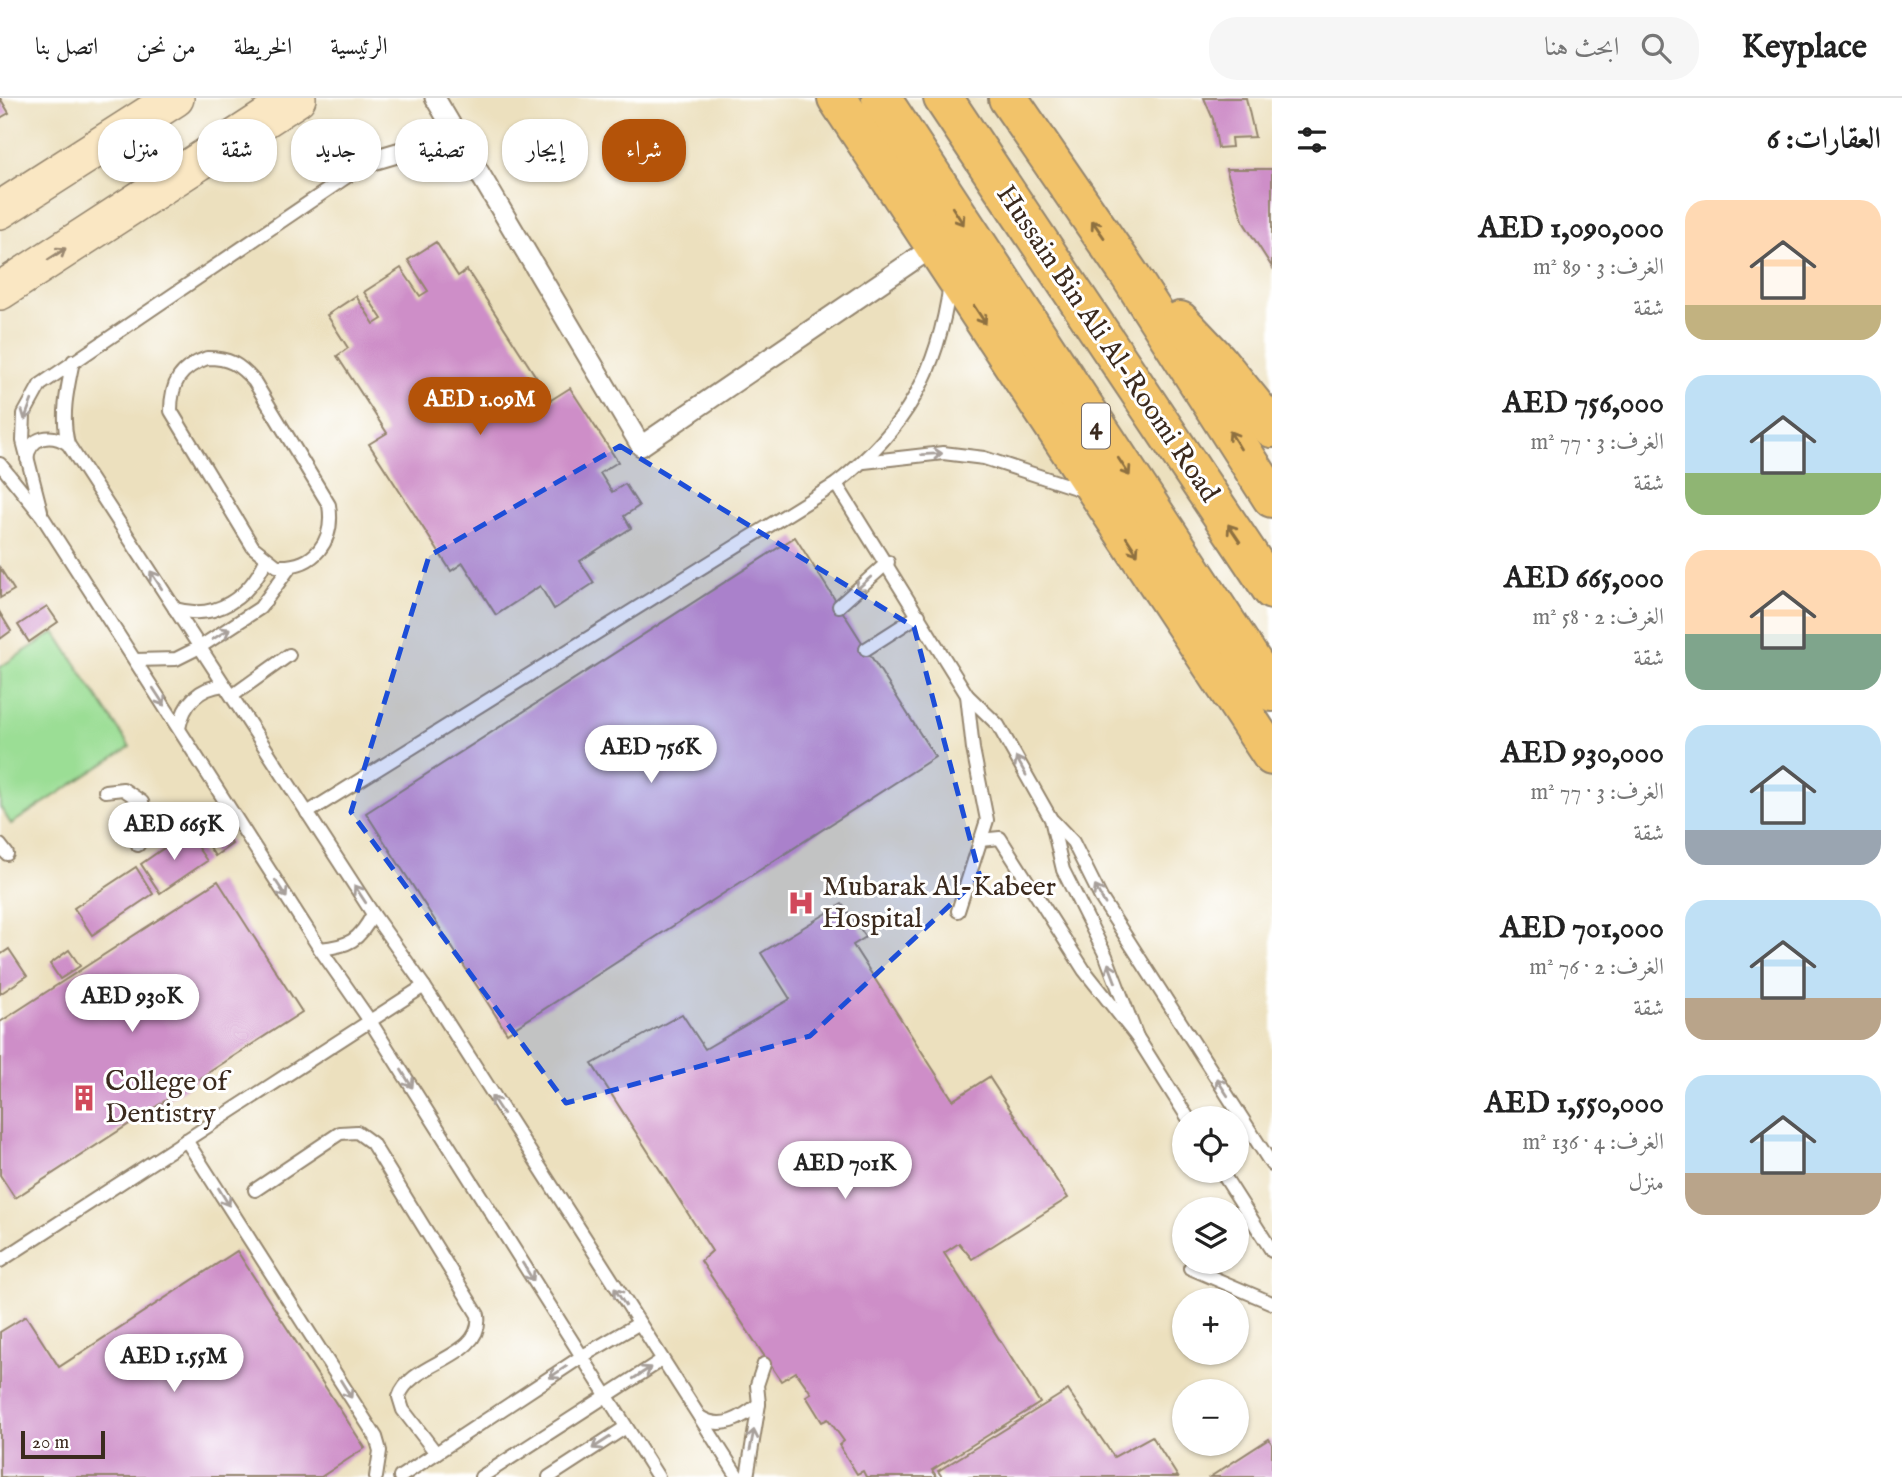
<!DOCTYPE html>
<html lang="ar">
<meta charset="utf-8">
<style>
body{margin:0;font-family:"IM FELL English",Amiri,serif;background:#f6f6f6;color:#222;direction:rtl;height:100vh;display:flex;flex-direction:column;font-size:26px;white-space:nowrap}
*{box-sizing:border-box;margin:0}
p{font-size:23px;color:#767676}
.icon{flex:none;width:38px;height:38px;fill:none;stroke:currentColor;stroke-width:2;stroke-linecap:round;stroke-linejoin:round}
.map{position:relative;flex:1;overflow:hidden;direction:ltr}
.sheet{display:flex;flex-direction:column;background:#fff;width:630px}
.sheet>*{flex:none}
.hud{position:absolute;left:21px;top:21px;width:665px;height:63px;direction:rtl;display:flex;gap:14px}
.buttons{position:absolute;left:1172px;top:1008px;display:grid;gap:14px}
.buttons a{display:grid;place-items:center;width:77px;height:77px;border-radius:50%;background:#fff;box-shadow:0 2px 5px #0004;font-size:35px}
.scale{position:absolute;left:21px;bottom:18px;width:84px;box-sizing:border-box;padding-left:7px;border:4px solid #3b2a1e;border-top:0;font-size:19px;line-height:24px;white-space:nowrap;color:#3b2a1e;-webkit-text-stroke:5px #fff;paint-order:stroke}
.price{position:absolute;translate:-50% -60px;padding:0 16px;border-radius:24px;background:#fff;color:#222;font-size:23px;line-height:46px;filter:drop-shadow(0 2px 4px #0008)}
.price::after{content:'';position:absolute;left:50%;top:42px;width:21px;height:16px;margin-left:-10px;background:inherit;clip-path:polygon(0 0,100% 0,50% 100%)}
.price.selected{background:#b45309;color:#fff}
ul{padding:0;list-style:none}
li{display:flex;align-items:center;gap:21px;height:175px;padding:0 21px}
li span{display:grid;place-items:center;flex:none;width:196px;height:140px;border-radius:21px;color:#555}
li>.icon{margin-inline-start:auto}
span .icon{width:84px;height:84px;fill:#fffc;stroke-width:1}
li b{font-size:30px}
h2{display:flex;justify-content:space-between;align-items:center;height:84px;padding:0 21px;font-size:30px}
.tag{padding:0 24px;border-radius:28px;background:#fff;box-shadow:0 2px 5px #0004;font-size:24px;line-height:63px}
.tag.selected{background:#b45309;color:#fff}
header{display:flex;align-items:center;gap:42px;box-sizing:border-box;height:98px;padding:0 35px;background:#fff;border-bottom:2px solid #e0e0e0}
header strong{font-size:33px}
nav{display:flex;gap:38px;margin-inline-start:auto;font-size:24px}
.search{width:490px;height:63px;background:#f6f6f6;display:flex;align-items:center;gap:18px;box-sizing:border-box;padding:0 24px;border-radius:28px;color:#767676;font-size:26px}
main{display:flex;flex:1;min-height:0}
.map>svg:first-child{display:block}
.green{fill:#9bde95;stroke:#6b845a;stroke-width:2}
.building{fill:#ce8ec8}
.lines{fill:none;stroke-linecap:round;stroke-linejoin:round}
.service-casing{stroke:#94856e;stroke-width:16}
.pedestrian-casing{stroke:#94856e;stroke-width:23}
.secondary-casing{stroke:#94856e;stroke-width:40}
.trunk-casing{stroke:#94856e;stroke-width:42}
.service{stroke:#fff;stroke-width:12}
.pedestrian{stroke:#fff;stroke-width:19}
.secondary{stroke:#fae7c3;stroke-width:37}
.trunk{stroke:#f2c36a;stroke-width:38}
.oneway{stroke:#8d6f40}
.oneway2{stroke:#9a8870}
.oneway3{stroke:#a79f9a}
.marked{fill:#1d4ed8;fill-opacity:0.2;stroke:#1d4ed8;stroke-width:5;stroke-dasharray:14 9;stroke-linejoin:round}
.labels{text-anchor:middle;dominant-baseline:central;stroke-width:6;stroke-linejoin:round;paint-order:stroke}
.shield{fill:#fff;stroke:#766a62;stroke-width:2}
.shield-label{font-size:26px;font-weight:bold;fill:#3b2a1e}
.street-label{font-size:28px;fill:#3b2a1e;stroke:#fff}
.poi-label{font-size:28px;fill:#3b2a1e;stroke:#fff;text-anchor:start}
</style>
<header>
<strong>Keyplace</strong>
<div class="search"><svg class="icon" aria-label="search" viewBox="0 0 24 24"><circle cx="10" cy="10" r="6"/><path d="M15 15l6 6"/></svg>ابحث هنا</div>
<nav><a>الرئيسية</a><a>الخريطة</a><a>من نحن</a><a>اتصل بنا</a></nav>
</header>
<main>
<section class="sheet">
<h2>العقارات: 6<svg class="icon" aria-label="filters" viewBox="0 0 24 24"><path d="M4 7h16M4 17h16"/><circle cx="9" cy="7" r="2"/><circle cx="15" cy="17" r="2"/></svg></h2>
<ul>
<li><span style="background:linear-gradient(#ffd9b3 75%,#c2b280 0)"><svg class="icon" aria-label="home" viewBox="0 0 24 24"><path d="M3 11l9-7 9 7M6 9v11h12V9"/></svg></span><div><b>AED 1,090,000</b><p>الغرف: 3 · 89 m²</p><p>شقة</p></div></li>
<li><span style="background:linear-gradient(#bfe0f5 70%,#8fb573 0)"><svg class="icon" aria-label="home" viewBox="0 0 24 24"><path d="M3 11l9-7 9 7M6 9v11h12V9"/></svg></span><div><b>AED 756,000</b><p>الغرف: 3 · 77 m²</p><p>شقة</p></div></li>
<li><span style="background:linear-gradient(#ffd9b3 60%,#7fa58c 0)"><svg class="icon" aria-label="home" viewBox="0 0 24 24"><path d="M3 11l9-7 9 7M6 9v11h12V9"/></svg></span><div><b>AED 665,000</b><p>الغرف: 2 · 58 m²</p><p>شقة</p></div></li>
<li><span style="background:linear-gradient(#bfe0f5 75%,#9aa5b1 0)"><svg class="icon" aria-label="home" viewBox="0 0 24 24"><path d="M3 11l9-7 9 7M6 9v11h12V9"/></svg></span><div><b>AED 930,000</b><p>الغرف: 3 · 77 m²</p><p>شقة</p></div></li>
<li><span style="background:linear-gradient(#bfe0f5 70%,#b9a48a 0)"><svg class="icon" aria-label="home" viewBox="0 0 24 24"><path d="M3 11l9-7 9 7M6 9v11h12V9"/></svg></span><div><b>AED 701,000</b><p>الغرف: 2 · 76 m²</p><p>شقة</p></div></li>
<li><span style="background:linear-gradient(#bfe0f5 70%,#b9a48a 0)"><svg class="icon" aria-label="home" viewBox="0 0 24 24"><path d="M3 11l9-7 9 7M6 9v11h12V9"/></svg></span><div><b>AED 1,550,000</b><p>الغرف: 4 · 136 m²</p><p>منزل</p></div></li>
</ul>
</section>
<div class="map">
<svg width="1272" height="1379" viewBox="0 0 1272 1379">
<rect width="100%" height="100%" fill="#fff"/>
<filter id="ink" filterUnits="userSpaceOnUse"><feTurbulence type="fractalNoise" baseFrequency=".0143" numOctaves="2"/><feDisplacementMap in="SourceGraphic" scale="14" xChannelSelector="R" yChannelSelector="G"/><feConvolveMatrix kernelMatrix="1 2 1 2 8 2 1 2 1" color-interpolation-filters="sRGB"/></filter>
<filter id="wash" filterUnits="userSpaceOnUse"><feTurbulence type="fractalNoise" baseFrequency=".00686" numOctaves="4" result="noise"/><feDisplacementMap in="SourceGraphic" scale="28" xChannelSelector="R" yChannelSelector="G"/><feGaussianBlur stdDeviation="1.57" result="paint"/><feColorMatrix in="noise" values="0 0 0 0 0 0 0 0 0 0 0 0 0 0 0 0 0 1.4 0 .05"/><feComposite in="paint" operator="in"/></filter>
<g filter="url(#wash)">
<rect width="100%" height="100%" fill="#ece0be"/>
<path class="green" d="M55 534 130 649 11 726 0 709V569Z"/>
<g id="blocks">
<g class="building">
<path d="M0 0 9 15 0 20Z"/>
<path d="M1204 0H1246L1255 39 1231 40 1232 49 1218 50 1213 21Z"/>
<path d="M1226 71H1272V169L1244 125Z"/>
<path d="M436 144 458 178 467 172 551 302 570 290 618 364 600 375 612 394 625 386 639 408 624 418 631 430 580 463 594 485 554 511 540 488 496 517 463 465 451 473 369 346 387 335 337 258 348 250 327 217 356 198 374 226 382 221 364 194 401 170 420 198 428 193 408 162Z"/>
<path d="M795 439 935 659 507 935 366 715Z"/>
<path d="M0 470 14 492 0 500Z"/>
<path d="M47 508 58 524 29 544 18 527Z"/>
<path d="M0 515 11 533 0 541Z"/>
<path d="M214 721 232 746 215 758 198 732Z"/>
<path d="M187 734 207 763 160 795 141 766Z"/>
<path d="M136 769 153 796 92 837 74 810Z"/>
<path d="M218 783 302 914 15 1100 0 1077V924Z"/>
<path d="M842 806 866 839 853 847 953 1002 989 979 1068 1100 972 1161 959 1145 944 1155 1040 1305 932 1372 937 1379H866L863 1373 857 1376 839 1347 844 1343 828 1321 822 1324 806 1298 811 1295 796 1274 781 1283 701 1163 712 1153 592 966 682 916 705 951 790 901 761 855Z"/>
<path d="M9 851 27 878 0 896V857Z"/>
<path d="M69 852 80 868 60 881 50 866Z"/>
<path d="M237 1153 365 1350 321 1379H0V1234L26 1218 59 1269Z"/>
<path d="M1068 1292 1114 1359 1152 1338 1178 1379H942L938 1373Z"/>
<path d="M1269 1341 1272 1346V1379H1210Z"/>
</g>
</g>
</g>
<g filter="url(#ink)">
<use href="#blocks" fill-opacity="0" stroke="#94856e" stroke-width="2"/>
<g class="lines">
<g class="service-casing">
<g id="service">
<path d="M207 260C229 260 239 266 254 283L329 407C335 444 314 470 277 468L253 449 171 313C171 284 180 270 207 260Z"/>
<path d="M73 263C67 292 61 318 68 346L373 816 424 888 738 1379"/>
<path d="M27 361C30 337 52 335 68 346"/>
<path d="M864 364 943 355 984 360 1085 393"/>
<path d="M0 366 42 418 320 851 370 923 658 1379"/>
<path d="M836 386C906 331 938 274 950 186"/>
<path d="M41 413 23 343 24 316 40 287 370 63"/>
<path d="M839 508 888 464"/>
<path d="M175 511C217 523 249 499 266 462"/>
<path d="M866 551 919 517"/>
<path d="M135 562 176 561 200 549 260 510 290 469"/>
<path d="M232 598 289 557"/>
<path d="M179 630C184 605 198 590 224 587"/>
<path d="M105 693 123 691 142 704 149 728 138 747"/>
<path d="M307 715 836 386 967 597 998 627 1051 721 1063 772 1106 858 1137 939"/>
<path d="M1053 723 1073 744 1101 800 1272 1067"/>
<path d="M980 742 1000 740 1084 872 1137 939 1188 1020"/>
<path d="M0 747 7 756"/>
<path d="M958 813 987 722 973 651 967 597"/>
<path d="M320 851C349 848 359 843 373 816"/>
<path d="M186 1042 376 1339 380 1353 376 1379"/>
<path d="M1221 1073 1272 1153"/>
<path d="M255 1092 340 1035 357 1034 372 1045 478 1217C484 1261 410 1263 399 1299L403 1312 436 1355"/>
<path d="M0 1163 424 888"/>
<path d="M1190 1170 1272 1205"/>
<path d="M700 1319C721 1333 742 1320 759 1306"/>
<path d="M400 1379 581 1259 638 1226"/>
<path d="M481 1379 662 1262"/>
<path d="M549 1379 626 1329"/>
<path d="M747 1379 759 1306 757 1287 764 1266"/>
</g>
</g>
<g class="pedestrian-casing">
<g id="pedestrian">
<path d="M435 0 641 348 930 151"/>
<path d="M370 63 455 38"/>
</g>
</g>
<g class="secondary-casing">
<g id="secondary">
<path d="M0 112 175 0"/>
<path d="M0 193 297 0"/>
</g>
</g>
<g class="trunk-casing">
<g id="trunk">
<path d="M837 0 1272 658"/>
<path d="M881 0 1272 594"/>
<path d="M943 0 1272 492"/>
<path d="M1008 0 1129 176 1272 400"/>
<path d="M1180 223 1217 262 1272 330"/>
</g>
</g>
<use href="#service" class="service"/>
<use href="#pedestrian" class="pedestrian"/>
<use href="#secondary" class="secondary"/>
<use href="#trunk" class="trunk"/>
</g>
<defs><path id="oneway-shaft" d="M-6 0H5M1.5-3L5.5 0L1.5 3" fill="none" stroke-width="1.6" stroke-linecap="round" stroke-linejoin="round" transform="scale(1.75)"/></defs>
<g class="oneway">
<use href="#oneway-shaft" transform="translate(958 118) rotate(57)"/>
<use href="#oneway-shaft" transform="translate(1098 131) rotate(-125)"/>
<use href="#oneway-shaft" transform="translate(980 217) rotate(57)"/>
<use href="#oneway-shaft" transform="translate(1235 342) rotate(-122)"/>
<use href="#oneway-shaft" transform="translate(1124 369) rotate(57)"/>
<use href="#oneway-shaft" transform="translate(1234 435) rotate(-124)"/>
<use href="#oneway-shaft" transform="translate(1132 448) rotate(57)"/>
</g>
<use class="oneway2" href="#oneway-shaft" transform="translate(57 156) rotate(-33)"/>
<g class="oneway3">
<use href="#oneway-shaft" transform="translate(28 312) rotate(111)"/>
<use href="#oneway-shaft" transform="translate(932 356) rotate(-3)"/>
<use href="#oneway-shaft" transform="translate(156 482) rotate(-123)"/>
<use href="#oneway-shaft" transform="translate(863 486) rotate(138)"/>
<use href="#oneway-shaft" transform="translate(221 536) rotate(-32)"/>
<use href="#oneway-shaft" transform="translate(159 599) rotate(57)"/>
<use href="#oneway-shaft" transform="translate(1021 668) rotate(-119)"/>
<use href="#oneway-shaft" transform="translate(281 791) rotate(57)"/>
<use href="#oneway-shaft" transform="translate(360 796) rotate(-123)"/>
<use href="#oneway-shaft" transform="translate(1100 797) rotate(-119)"/>
<use href="#oneway-shaft" transform="translate(1112 875) rotate(-111)"/>
<use href="#oneway-shaft" transform="translate(407 981) rotate(58)"/>
<use href="#oneway-shaft" transform="translate(1222 989) rotate(-123)"/>
<use href="#oneway-shaft" transform="translate(497 1007) rotate(-123)"/>
<use href="#oneway-shaft" transform="translate(224 1099) rotate(58)"/>
<use href="#oneway-shaft" transform="translate(528 1174) rotate(58)"/>
<use href="#oneway-shaft" transform="translate(620 1199) rotate(-123)"/>
<use href="#oneway-shaft" transform="translate(558 1274) rotate(146)"/>
<use href="#oneway-shaft" transform="translate(642 1275) rotate(-33)"/>
<use href="#oneway-shaft" transform="translate(346 1291) rotate(58)"/>
<use href="#oneway-shaft" transform="translate(752 1342) rotate(-79)"/>
<use href="#oneway-shaft" transform="translate(601 1345) rotate(147)"/>
</g>
</g>
<path class="marked" d="M620 348 914 529 980 779 810 938 566 1005 351 714 429 458Z"/>
<defs>
<g id="hospital-bare" transform="scale(2.1)"><path d="M-5-5h3v3.5h4V-5h3V5h-3V1.5h-4V5h-3Z" fill="#d1495b" stroke="#fff" stroke-width="2.5" paint-order="stroke"/></g>
<g id="building-bare" transform="scale(2.1)"><path d="M-4-6H4V6H1V3H-1V6H-4ZM-2.5-4.3h1.7v1.8h-1.7ZM.8-4.3h1.7v1.8H.8ZM-2.5-1h1.7V.8h-1.7ZM.8-1h1.7V.8H.8Z" fill="#d1495b" stroke="#fff" stroke-width="2.5" paint-order="stroke"/></g>
</defs>
<g fill-rule="evenodd">
<use href="#hospital-bare" x="801" y="805"/>
<use href="#building-bare" x="84" y="1000"/>
</g>
<g class="labels">
<rect class="shield" x="1082" y="305.5" width="28" height="45" rx="5"/>
<g class="shield-label">
<text x="1096" y="328">4</text>
</g>
<g class="street-label">
<text transform="translate(1107 246) rotate(56)">Hussain Bin Ali Al-Roomi Road</text>
</g>
<g class="poi-label">
<text x="822" y="789">Mubarak Al-Kabeer<tspan x="822" dy="32">Hospital</tspan></text>
<text x="105" y="984">College of<tspan x="105" dy="32">Dentistry</tspan></text>
</g>
</g>
</svg>
<div class="buttons">
<a><svg class="icon" aria-label="locate" viewBox="0 0 24 24"><circle cx="12" cy="12" r="6"/><path d="M12 2v4M12 18v4M2 12h4M18 12h4"/></svg></a>
<a><svg class="icon" aria-label="layers" viewBox="0 0 24 24"><path d="M12 4l9 5-9 5-9-5zM3 14l9 5 9-5"/></svg></a>
<a>+</a>
<a>−</a>
</div>
<div class="scale">20 m</div>
<b class="price selected" style="left:480px;top:339px">AED 1.09M</b>
<b class="price" style="left:651px;top:687px">AED 756K</b>
<b class="price" style="left:174px;top:764px">AED 665K</b>
<b class="price" style="left:132px;top:936px">AED 930K</b>
<b class="price" style="left:845px;top:1103px">AED 701K</b>
<b class="price" style="left:174px;top:1296px">AED 1.55M</b>
<div class="hud">
<a class="tag selected">شراء</a>
<a class="tag">إيجار</a>
<a class="tag">تصفية</a>
<a class="tag">جديد</a>
<a class="tag">شقة</a>
<a class="tag">منزل</a>
</div>
</div>
</main>
